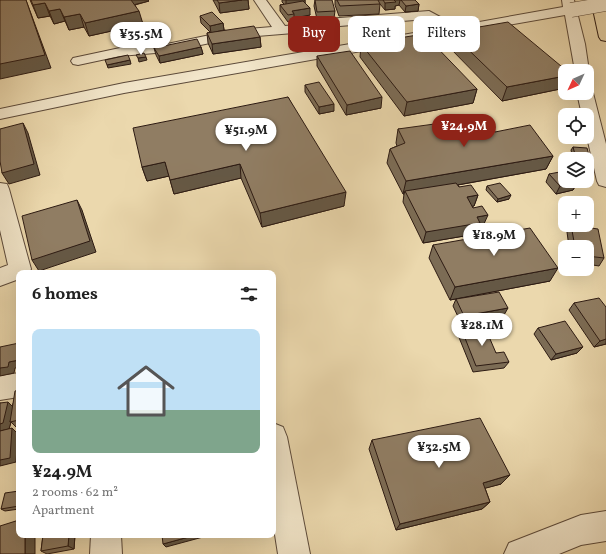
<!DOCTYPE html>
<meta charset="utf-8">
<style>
body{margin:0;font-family:Vollkorn,serif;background:#f6f6f6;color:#222;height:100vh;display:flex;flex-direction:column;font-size:15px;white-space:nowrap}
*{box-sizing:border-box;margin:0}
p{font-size:13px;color:#767676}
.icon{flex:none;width:22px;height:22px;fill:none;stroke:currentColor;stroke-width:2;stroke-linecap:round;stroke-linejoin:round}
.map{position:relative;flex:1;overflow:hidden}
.side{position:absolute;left:16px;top:270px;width:260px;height:268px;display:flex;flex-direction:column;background:#fff;border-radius:8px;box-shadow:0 4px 16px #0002}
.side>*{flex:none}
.guide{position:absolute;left:288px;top:16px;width:258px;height:36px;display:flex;gap:8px}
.needle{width:26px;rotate:226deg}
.fabs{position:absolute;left:558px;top:64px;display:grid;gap:8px}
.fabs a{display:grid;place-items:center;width:36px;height:36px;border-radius:8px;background:#fff;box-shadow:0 4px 16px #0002;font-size:20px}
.price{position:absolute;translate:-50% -34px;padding:0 9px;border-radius:14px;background:#fff;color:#222;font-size:13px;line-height:26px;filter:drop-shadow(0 1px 2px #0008)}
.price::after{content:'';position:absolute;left:50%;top:24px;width:12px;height:9px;margin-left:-6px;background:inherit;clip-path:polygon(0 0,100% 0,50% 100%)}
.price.on{background:#8f2418;color:#fff}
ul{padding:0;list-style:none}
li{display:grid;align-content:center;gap:8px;height:212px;padding:0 16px}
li+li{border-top:1px solid #e0e0e0}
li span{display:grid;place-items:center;height:124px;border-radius:8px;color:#555}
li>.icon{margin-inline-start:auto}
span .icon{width:72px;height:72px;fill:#fffc;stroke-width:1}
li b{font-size:17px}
h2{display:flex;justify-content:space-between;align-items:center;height:48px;padding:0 16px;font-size:17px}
.tag{padding:0 14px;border-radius:8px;background:#fff;box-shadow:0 4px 16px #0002;font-size:14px;line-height:36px}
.tag.on{background:#8f2418;color:#fff}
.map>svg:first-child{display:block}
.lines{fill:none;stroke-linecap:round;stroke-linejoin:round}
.minor-casing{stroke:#5c4a3a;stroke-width:2}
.highway-casing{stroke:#2d1b13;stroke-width:2}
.minor{fill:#f2e6ca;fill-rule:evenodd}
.highway{fill:#ebd8ad;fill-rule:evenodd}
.minor-bridge-casing{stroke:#5c4a3a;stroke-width:15;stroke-linecap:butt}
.minor-bridge{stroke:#f2e6ca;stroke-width:14}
.wall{fill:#7c6c55;stroke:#2d1b13}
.shaded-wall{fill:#655845;stroke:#2d1b13}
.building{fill:#907d63;stroke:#2d1b13}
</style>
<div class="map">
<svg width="606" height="554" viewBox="0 0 606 554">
<rect width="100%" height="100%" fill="#ebd8ad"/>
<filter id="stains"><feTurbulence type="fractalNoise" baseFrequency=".005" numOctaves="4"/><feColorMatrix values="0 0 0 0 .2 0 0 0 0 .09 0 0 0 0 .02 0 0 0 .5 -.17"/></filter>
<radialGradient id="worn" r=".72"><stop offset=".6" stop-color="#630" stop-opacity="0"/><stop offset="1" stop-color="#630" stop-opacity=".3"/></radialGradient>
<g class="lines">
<g class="minor-casing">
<g id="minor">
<path d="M254 0H266L285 26 306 24 327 19 429 11 457 26 563 7 562 0H574L585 44 589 71 587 74V71H575L565 15 124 93 0 119V109L124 83 443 28 427 19 327 27 306 32 234 38 167 52 120 56 78 65 73 64 71 61 73 58 120 48 167 44 234 30 272 27Z"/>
<path d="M587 89 591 90 593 93 606 144V187L599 185 597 181 587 137V115H582L577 93H587Z"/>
<path d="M0 183 7 184 9 189 31 269 29 273H19V279L0 286V268L8 265 0 230Z"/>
<path d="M19 373V397L0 400V376Z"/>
<path d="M273 423 283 427 287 437 310 554H278L273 522Z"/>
<path d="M606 511V541L581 545 559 554H504L509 543 581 515Z"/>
<path d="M91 535H121L122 554H90Z"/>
</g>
</g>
<g class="highway-casing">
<path id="highway" d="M591 0H603L606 11V41L601 40 599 37Z"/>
</g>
<use href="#minor" class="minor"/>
<use href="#highway" class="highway"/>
<g class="minor-bridge-casing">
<path id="minor-bridge" d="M571 10 606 4"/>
</g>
<use href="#minor-bridge" class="minor-bridge"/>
</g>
<g class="wall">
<path d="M30 0H148L149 1 135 5 143 24 89 36 84 27 69 30 65 21 54 24 50 16 38 18Z"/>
<path d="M213 0H248L249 9 220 13Z"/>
<path d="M282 0H305V3L310 15 294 18V21L288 22 280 11V5L284 4 282 2Z"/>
<path d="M315 0 335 11 334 18 317 19 314 6Z"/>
<path d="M335 0H415L419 4 418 11 405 12 399 5 395 6V9L385 10 380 4 379 14 339 16 335 5Z"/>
<path d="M200 16 223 23 224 30 260 37 261 47 213 54 208 43 207 33 210 32 201 23Z"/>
<path d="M450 32 565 71V88L502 101 447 45Z"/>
<path d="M361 44 477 89 473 103 404 116 360 57Z"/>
<path d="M201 47 203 54 160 63 156 55 154 48Z"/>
<path d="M317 56 381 108 346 115 317 66Z"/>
<path d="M305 85 334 111 319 114 305 92Z"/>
<path d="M288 97 344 206 262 227 241 178 174 194 169 176 147 181 142 167Z"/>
<path d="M398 129 495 132 553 156 546 169 458 185 459 187 478 195 474 206H472L483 226 479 227 476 234 423 243 403 202 404 194H403L387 163 390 149 397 146 396 143Z"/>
<path d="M571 137H586L587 139 585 143 572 141Z"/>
<path d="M573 147 590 159 588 163H587V159H573L571 150Z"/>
<path d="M587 166 592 178 590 182 583 181H587Z"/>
<path d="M549 174 577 183 573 190 556 194 546 182Z"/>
<path d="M487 186 509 199 497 202 486 190Z"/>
<path d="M571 225 604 258 599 266 587 264V247H569L567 232Z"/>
<path d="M433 245 550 281 450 300 429 258Z"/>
<path d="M456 299 504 315 461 323 453 306Z"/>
<path d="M574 303 606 307V344L594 347 569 310Z"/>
<path d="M461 328 509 362 504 368 473 372 458 335Z"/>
<path d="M538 328 577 353 551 360 534 334Z"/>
<path d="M19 390V427H16L11 422 9 429 0 431V403L12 406Z"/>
<path d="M372 440 501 484 485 488 490 502 482 509 396 530 369 449Z"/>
<path d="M19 491V509L5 511 1 509Z"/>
<path d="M43 535H75L74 549 47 554 41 551Z"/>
</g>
<g class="shaded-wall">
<path d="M26 0 51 68 0 79V64Z"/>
<path d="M128 0H148L149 1 129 6Z"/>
<path d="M242 0H248L249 9 220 13 219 3Z"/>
<path d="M286 0H305V4L286 6Z"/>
<path d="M394 0H400L399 5 395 6V9L385 10V3Z"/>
<path d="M45 3 50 16 38 18 33 5Z"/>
<path d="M419 4 418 11 405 12 406 6Z"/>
<path d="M310 8V15L294 18V14L292 11Z"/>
<path d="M60 9 65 21 54 24 49 11Z"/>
<path d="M139 11 143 24 89 36 85 23Z"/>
<path d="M80 14 84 27 69 30 64 17Z"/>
<path d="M223 23 224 30 211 33 210 26Z"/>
<path d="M260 37 261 47 213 54 212 44Z"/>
<path d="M201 47 203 54 160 63 159 56Z"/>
<path d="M146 57 147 60 139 62 138 58Z"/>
<path d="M130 60 131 64 108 68 107 65Z"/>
<path d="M565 76V88L502 101 507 87Z"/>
<path d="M477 89 473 103 404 116 407 102Z"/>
<path d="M382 97 381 108 346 115 347 105Z"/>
<path d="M334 104V111L319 114V107Z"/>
<path d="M23 123 28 133 40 175 9 184 2 173Z"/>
<path d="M553 156 546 169 407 194 405 191 404 194H403L406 181Z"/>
<path d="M165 162 169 176 147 181 142 167Z"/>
<path d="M240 164 241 178 174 194 170 180Z"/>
<path d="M577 183 573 190 556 194 560 186Z"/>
<path d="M346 192 344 206 262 227 260 213Z"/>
<path d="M478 195 474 206 463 208 467 197Z"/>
<path d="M511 195 509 199 497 202 498 199Z"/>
<path d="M77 200 82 210 96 252 39 271 32 260Z"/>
<path d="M488 215 483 226 479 227 476 234 423 243 426 232 477 217Z"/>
<path d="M558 268 550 281 450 300 455 287Z"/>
<path d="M508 308 504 315 461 323 464 316Z"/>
<path d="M606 339V344L594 347 600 341Z"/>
<path d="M583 347 577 353 551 360 556 354Z"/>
<path d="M19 360V367L15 368 14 373 0 376V368L9 362Z"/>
<path d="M8 402 14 408 10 422H11L9 429 0 431V424Z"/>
<path d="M12 428 18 434 16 462 0 466V460Z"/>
<path d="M510 475 501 484 475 491 483 483Z"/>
<path d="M490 502 482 509 396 530 400 524Z"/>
<rect x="25" y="535" width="10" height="19"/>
<path d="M69 535H75L74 549 68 546Z"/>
<path d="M196 535H203V537L166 547 163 544Z"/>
</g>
<g class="building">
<path d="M0 0H26L45 55 0 64Z"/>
<path d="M31 0H131L139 11 85 23 80 14 64 17 60 9 49 11 45 3 33 5Z"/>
<path d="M217 0H242L219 3Z"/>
<path d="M315 0H332L335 11 317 12Z"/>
<path d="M337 0H378L380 4 340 6Z"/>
<path d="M383 0H394L396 2 385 3Z"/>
<path d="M401 0H415L419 4 406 6Z"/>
<path d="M303 1 310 8 292 11 294 14 288 15 280 5Z"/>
<path d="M212 12 223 23 210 26 200 16Z"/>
<path d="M508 22 567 71H565V76L507 87 450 32Z"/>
<path d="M254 26 260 37 212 44 207 33Z"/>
<path d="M424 34 477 89 407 102 361 44Z"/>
<path d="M197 39 201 47 159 56 154 48Z"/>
<path d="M350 51 382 97 347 105 317 56Z"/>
<path d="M144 53 146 57 138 58 136 55Z"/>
<path d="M128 55 130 60 107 65 105 60Z"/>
<path d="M319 82 334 104 319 107 305 85Z"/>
<path d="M288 97 346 192 260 213 240 164 170 180 165 162 142 167 133 128Z"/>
<path d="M478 118 495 132 530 125 553 156 406 181 390 149 405 143 398 129Z"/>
<path d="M23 123 34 164 2 173 0 161V129Z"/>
<path d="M573 137H586L587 139Z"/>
<path d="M573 147 587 148 590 159 576 158Z"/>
<path d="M587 166H589L592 178 587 177Z"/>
<path d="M565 171V181H576L577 183 560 186 549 174Z"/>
<path d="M456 183 459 187 471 185 478 195 467 197 473 208 482 206 488 215 477 217 480 223 426 232 405 191Z"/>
<path d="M500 183 511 195 498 199 487 186Z"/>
<path d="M77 200 90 241 32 260 22 216Z"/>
<path d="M571 225 598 229 604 258 587 256V247H575Z"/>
<path d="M530 228 558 268 455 287 433 245Z"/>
<path d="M499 292 508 308 464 316 456 299Z"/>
<path d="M599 298 606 307V339L600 341 574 303Z"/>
<path d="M565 321 583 347 556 354 538 328Z"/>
<path d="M484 325 496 353 504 352 509 362 476 366 461 328Z"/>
<path d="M19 343V360L9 362 8 367 0 368V347Z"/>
<path d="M19 390V420L10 422 15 391Z"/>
<path d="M8 402 3 423 0 424V403Z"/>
<path d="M480 418 510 475 483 483 490 502 400 524 372 440Z"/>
<path d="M12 428 10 458 0 460V431Z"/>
<path d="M19 491V506L1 509 5 493Z"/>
<path d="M19 520V535H25V554H0V526Z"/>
<path d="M43 535H69L68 546 41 551Z"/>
<path d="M162 535H196L163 544Z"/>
</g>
<rect width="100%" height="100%" filter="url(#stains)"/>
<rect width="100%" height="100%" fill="url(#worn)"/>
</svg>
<div class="fabs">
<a><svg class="needle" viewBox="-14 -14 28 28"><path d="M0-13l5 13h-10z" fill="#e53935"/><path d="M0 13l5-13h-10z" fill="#767676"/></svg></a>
<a><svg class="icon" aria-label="locate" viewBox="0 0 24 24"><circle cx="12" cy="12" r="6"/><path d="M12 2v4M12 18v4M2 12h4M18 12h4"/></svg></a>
<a><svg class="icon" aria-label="layers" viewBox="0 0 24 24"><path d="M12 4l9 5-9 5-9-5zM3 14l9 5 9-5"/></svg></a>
<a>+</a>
<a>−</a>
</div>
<b class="price" style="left:141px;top:56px">¥35.5M</b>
<b class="price on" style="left:464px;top:148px">¥24.9M</b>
<b class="price" style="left:246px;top:152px">¥51.9M</b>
<b class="price" style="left:494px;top:257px">¥18.9M</b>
<b class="price" style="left:482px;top:347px">¥28.1M</b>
<b class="price" style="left:439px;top:469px">¥32.5M</b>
<div class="guide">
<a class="tag on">Buy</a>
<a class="tag">Rent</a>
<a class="tag">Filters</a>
</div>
<section class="side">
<h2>6 homes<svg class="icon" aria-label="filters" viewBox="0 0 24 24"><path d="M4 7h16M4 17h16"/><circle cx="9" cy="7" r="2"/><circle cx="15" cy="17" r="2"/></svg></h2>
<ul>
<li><span style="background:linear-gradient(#bfe0f5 65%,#7fa58c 0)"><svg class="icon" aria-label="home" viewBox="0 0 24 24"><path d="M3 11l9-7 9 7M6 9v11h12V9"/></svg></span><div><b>¥24.9M</b><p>2 rooms · 62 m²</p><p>Apartment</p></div></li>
</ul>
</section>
</div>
